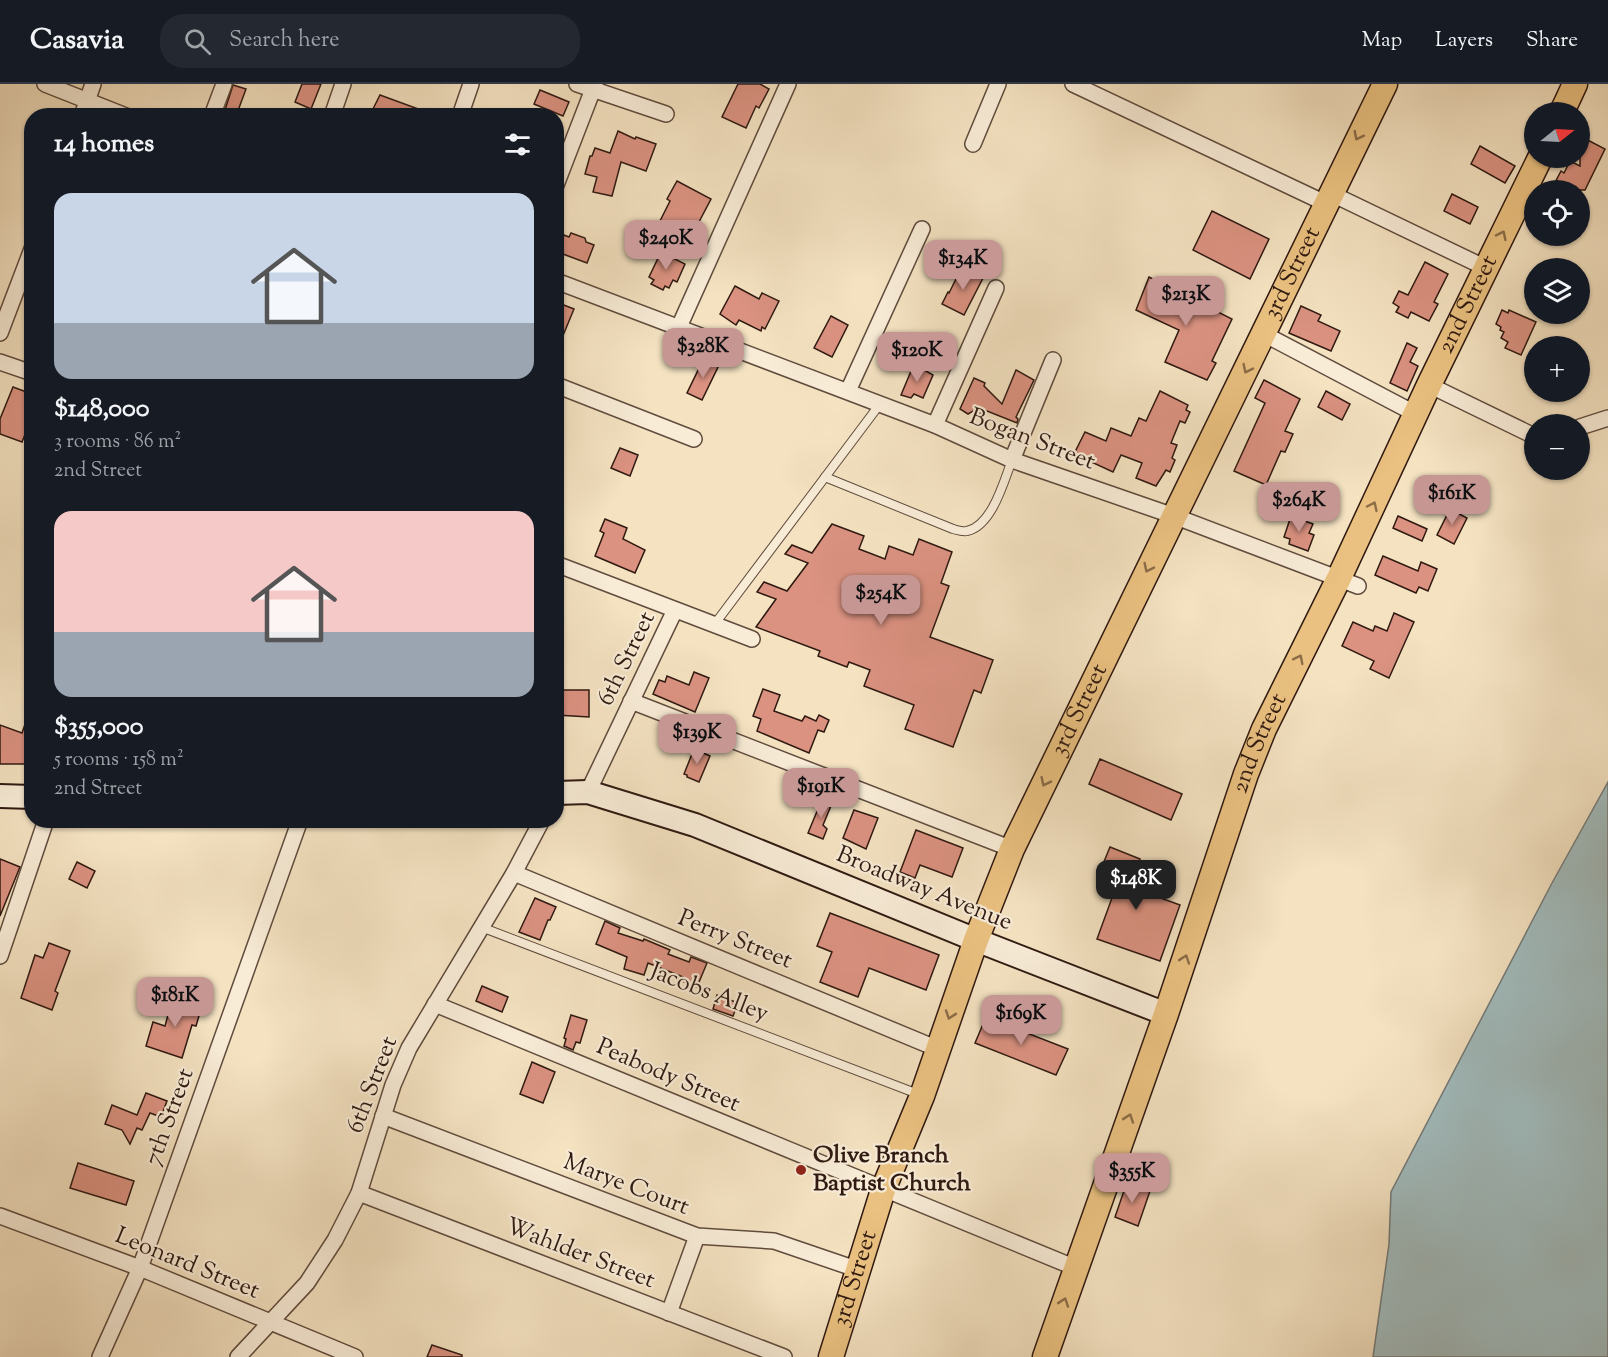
<!DOCTYPE html>
<meta charset="utf-8">
<style>
body{margin:0;font-family:"Sorts Mill Goudy",serif;background:#242831;color:#f1f3f6;height:100vh;display:flex;flex-direction:column;font-size:22px;white-space:nowrap}
*{box-sizing:border-box;margin:0}
p{font-size:20px;color:#9ea1a6}
.icon{flex:none;width:33px;height:33px;fill:none;stroke:currentColor;stroke-width:2;stroke-linecap:round;stroke-linejoin:round}
.map{position:relative;flex:1;overflow:hidden}
.sheet{position:absolute;left:24px;top:24px;width:540px;height:720px;display:flex;flex-direction:column;background:#171b24;border-radius:24px;box-shadow:0 2px 4px #0004}
.sheet>*{flex:none}
.needle{width:39px;rotate:72deg}
.buttons{position:absolute;left:1524px;top:18px;display:grid;gap:12px}
.buttons a{display:grid;place-items:center;width:66px;height:66px;border-radius:50%;background:#171b24;box-shadow:0 2px 4px #0004;font-size:30px}
.price{position:absolute;translate:-50% -51px;padding:0 14px;border-radius:12px;background:#c59692;color:#111;font-size:20px;line-height:39px;filter:drop-shadow(0 2px 3px #0008)}
.price::after{content:'';position:absolute;left:50%;top:36px;width:18px;height:14px;margin-left:-9px;background:inherit;clip-path:polygon(0 0,100% 0,50% 100%)}
.price.on{background:#222;color:#fff}
ul{padding:0;list-style:none}
li{display:grid;align-content:center;gap:12px;height:318px;padding:0 30px}
li span{display:grid;place-items:center;height:186px;border-radius:18px;color:#555}
li>.icon{margin-inline-start:auto}
span .icon{width:108px;height:108px;fill:#fffc;stroke-width:1}
li b{font-size:26px}
h2{display:flex;justify-content:space-between;align-items:center;height:72px;padding:0 30px;font-size:26px}
header{display:flex;align-items:center;gap:36px;box-sizing:border-box;height:84px;padding:0 30px;background:#171b24;border-bottom:2px solid #363941}
header strong{font-size:28px}
nav{display:flex;gap:33px;margin-inline-start:auto;font-size:21px}
.search{width:420px;height:54px;background:#242831;display:flex;align-items:center;gap:15px;box-sizing:border-box;padding:0 21px;border-radius:24px;color:#9ea1a6;font-size:22px}
.map>svg:first-child{display:block}
.water{fill:#a1bbbd;stroke:#737a78;stroke-width:1.5}
.building{fill:#db9281;stroke:#2f1911;stroke-width:1.5}
.lines{fill:none;stroke-linecap:round;stroke-linejoin:round}
.lane-casing{stroke:#604b3d;stroke-width:10}
.street-casing{stroke:#604b3d;stroke-width:18}
.secondary-casing{stroke:#2f1911;stroke-width:26}
.primary-casing{stroke:#2f1911;stroke-width:27}
.lane{stroke:#f8ecd7;stroke-width:8}
.street{stroke:#f8ecd7;stroke-width:15}
.secondary{stroke:#f8ecd7;stroke-width:22}
.primary{stroke:#eac180;stroke-width:24}
.oneway{stroke:#8c6d48}
.poi-dot{fill:#8f2418;stroke:#f8ecd7;stroke-width:2}
.labels{text-anchor:middle;dominant-baseline:central;stroke-width:4.5;stroke-linejoin:round;paint-order:stroke}
.street-label{font-size:24px;fill:#2f1911;stroke:#f8ecd7}
.poi-label{font-size:24px;font-weight:bold;fill:#2f1911;stroke:#f8ecd7;text-anchor:start}
</style>
<header>
<strong>Casavia</strong>
<div class="search"><svg class="icon" aria-label="search" viewBox="0 0 24 24"><circle cx="10" cy="10" r="6"/><path d="M15 15l6 6"/></svg>Search here</div>
<nav><a>Map</a><a>Layers</a><a>Share</a></nav>
</header>
<div class="map">
<svg width="1608" height="1273" viewBox="0 0 1608 1273">
<rect width="100%" height="100%" fill="#f4e2c1"/>
<filter id="stains"><feTurbulence type="fractalNoise" baseFrequency=".00333" numOctaves="4"/><feColorMatrix values="0 0 0 0 .2 0 0 0 0 .09 0 0 0 0 .02 0 0 0 .5 -.17"/></filter>
<radialGradient id="worn" r=".72"><stop offset=".6" stop-color="#630" stop-opacity="0"/><stop offset="1" stop-color="#630" stop-opacity=".3"/></radialGradient>
<path class="water" d="M1608 698V1273H1373L1389 1160 1391 1108 1552 799Z"/>
<g class="building">
<path d="M302 0H321L311 25 295 18Z"/>
<path d="M738 0H760L769 5 759 24 756 22 746 44 722 33Z"/>
<path d="M233 1 246 5 236 32H223Z"/>
<path d="M540 6 569 18 563 32 534 20Z"/>
<path d="M380 11 432 30V32H378L371 29Z"/>
<path d="M618 47 635 55 636 53 656 60 646 87 621 78 612 112 593 108 597 93 585 90 590 72H592L595 64 610 69Z"/>
<path d="M1580 52 1605 65 1585 106H1551L1561 87 1564 89 1570 77 1580 82Z"/>
<path d="M1480 62 1515 82 1505 99 1471 80Z"/>
<path d="M677 97 711 115 690 155 659 139 670 117 667 115Z"/>
<path d="M1452 110 1478 123 1470 140 1444 127Z"/>
<path d="M1212 127 1269 155 1250 195 1193 166Z"/>
<path d="M571 149 585 154 586 158 594 161 587 179 563 170 558 165 564 151 569 153Z"/>
<path d="M661 168 685 180 677 198 673 196 669 204 665 202 663 206 651 200 654 196 649 193Z"/>
<path d="M1425 178 1448 190 1434 218 1438 220 1429 237 1411 228 1408 234 1396 228 1399 223 1393 219 1399 207 1408 211Z"/>
<path d="M962 183 983 194 964 231 942 220 948 208 949 209Z"/>
<path d="M1149 193 1232 235 1212 277 1216 279 1207 296 1165 278 1179 246 1136 226Z"/>
<path d="M735 202 759 215 762 209 779 217 765 245 762 243 761 247 739 236 736 241 720 230Z"/>
<path d="M556 218 574 225 557 266H556Z"/>
<path d="M1301 222 1321 231 1318 237 1340 247 1331 267 1289 249Z"/>
<path d="M1502 226 1508 229 1509 226 1536 238 1521 271 1505 264 1508 258 1501 254 1504 248 1500 246 1501 243 1496 240Z"/>
<path d="M831 232 848 241 832 273 814 264Z"/>
<path d="M1407 259 1417 264 1410 278 1418 282 1407 307 1390 299Z"/>
<path d="M704 274 719 281 702 316 687 309Z"/>
<path d="M914 280 933 291 923 314 914 310 911 314 901 311Z"/>
<path d="M1016 286 1034 296 1016 333 1018 335 1017 339 982 325 980 331 973 327 968 330 960 325 974 294 985 299 984 302 1002 320Z"/>
<path d="M1264 296 1300 315 1285 347 1293 350 1285 368 1281 367 1266 401 1234 387 1265 319 1255 314Z"/>
<path d="M13 303 32 310V333L22 358 0 350V335Z"/>
<path d="M1160 307 1188 321 1186 326 1190 328 1185 339 1180 337 1171 359 1177 361 1172 374 1175 376 1170 388 1166 386 1156 402 1136 394 1142 379 1121 371 1113 388 1074 370 1085 348 1106 357 1111 344 1131 352 1139 334 1146 337Z"/>
<path d="M1326 307 1350 320 1342 336 1318 323Z"/>
<path d="M620 364 638 371 630 392 611 384Z"/>
<path d="M1450 425 1467 434 1454 460 1437 451Z"/>
<path d="M1291 432 1313 440 1309 449 1314 451 1308 467 1289 460 1290 455 1284 453Z"/>
<path d="M1398 432 1427 445 1422 457 1393 444Z"/>
<path d="M605 435 627 444 623 455 645 466 635 489 595 472 604 449 600 447Z"/>
<path d="M832 440 864 452 859 465 885 475 889 462 913 471 919 455 952 468 941 499 949 502 930 553 993 576 981 609 974 606 953 663 905 645 914 621 864 602 870 586 849 578 847 583 818 572 820 567 756 543 776 515 757 508 764 498 787 507 808 479 785 470 792 461 812 469Z"/>
<path d="M1383 472 1418 487 1421 478 1437 485 1428 507 1419 503 1416 509 1375 491Z"/>
<path d="M1394 529 1414 538 1389 594 1370 585 1374 577 1342 562 1353 538 1373 547 1375 542 1387 547Z"/>
<path d="M694 588 709 594 695 628 653 610 659 596 665 598 667 592 689 601Z"/>
<path d="M763 605 780 611 774 627 802 637 805 632 816 637 819 631 829 636 824 648 818 646 809 669 757 647 761 635 753 632Z"/>
<path d="M556 606H589V633L556 631Z"/>
<path d="M30 626 32 680H0V641L22 649Z"/>
<path d="M694 665 710 672 699 698 687 693V691L684 690Z"/>
<path d="M1100 675 1182 710 1171 736 1089 700Z"/>
<path d="M823 713 833 717 823 741 827 745 823 755 808 749Z"/>
<path d="M854 726 878 734 866 765 843 754Z"/>
<path d="M916 746 963 764 952 793 920 781 915 794 900 788Z"/>
<path d="M1110 763 1140 775 1137 782 1141 783 1133 804 1180 821 1160 877 1097 855 1120 792 1101 785Z"/>
<path d="M0 775 20 783 0 832Z"/>
<path d="M77 778 95 787 87 804 69 795Z"/>
<path d="M535 814 556 823 550 836H548L540 856 519 848Z"/>
<path d="M830 829 939 871 926 906 869 884 858 913 820 898 832 868 817 862Z"/>
<path d="M605 837 620 844 618 849 643 857 644 855 670 866 668 870 689 878 691 873 707 879 697 903 682 897 683 893 648 879 644 891 624 885 627 873 596 860Z"/>
<path d="M49 859 70 867 55 907 58 909 52 926 21 914 35 871 43 874Z"/>
<path d="M482 902 508 913 502 928 476 917Z"/>
<path d="M174 909 190 914 187 921 201 925 196 942 192 941 182 974 146 962 153 938 165 942Z"/>
<path d="M717 911 738 919 733 932 713 925Z"/>
<path d="M571 931 587 936 580 959 576 958 573 966 564 962 566 955 564 954Z"/>
<path d="M986 933 1068 965 1056 991 975 959Z"/>
<path d="M532 978 555 988 543 1019 520 1010Z"/>
<path d="M146 1009 167 1017 161 1033 150 1029 142 1046 137 1044 130 1060 122 1046 105 1040 112 1021 137 1031Z"/>
<path d="M78 1079 134 1097 126 1121 70 1104Z"/>
<path d="M1127 1098 1150 1107 1138 1142 1115 1133Z"/>
<path d="M432 1261 462 1271V1273H427Z"/>
</g>
<g class="lines">
<g class="lane-casing">
<g id="lane">
<path d="M825 393 953 445C957 446 963 448 967 447 992 442 1004 397 1012 376"/>
<path d="M714 541 880 320"/>
<path d="M481 843 918 1010"/>
</g>
</g>
<g class="street-casing">
<g id="street">
<path d="M45 0 126 32"/>
<path d="M577 0 666 30"/>
<path d="M1073 0 1325 119"/>
<path d="M82 32 93 0"/>
<path d="M212 32 224 0"/>
<path d="M332 32 343 0"/>
<path d="M460 32 471 0"/>
<path d="M973 60 998 0"/>
<path d="M556 101 595 0"/>
<path d="M1330 109 1486 184"/>
<path d="M556 197 935 341 1012 376 1174 432 1358 502"/>
<path d="M679 243 788 0"/>
<path d="M0 249 32 165"/>
<path d="M1264 250 1416 330"/>
<path d="M0 278 32 289"/>
<path d="M556 301 694 355"/>
<path d="M1429 301 1534 352"/>
<path d="M848 307 922 145"/>
<path d="M935 341 996 204"/>
<path d="M1580 343 1608 334"/>
<path d="M1012 376 1053 276"/>
<path d="M556 480 752 555"/>
<path d="M631 617 1012 765"/>
<path d="M588 708 675 526"/>
<path d="M514 789 938 965"/>
<path d="M0 872 46 736"/>
<path d="M435 920 1076 1184"/>
<path d="M383 1032 697 1152 774 1157 859 1186"/>
<path d="M359 1109 784 1273"/>
<path d="M0 1132 140 1184 355 1273"/>
<path d="M669 1229 697 1152"/>
<path d="M100 1273 140 1184 300 736"/>
<path d="M238 1273 307 1199 335 1156 359 1109 393 1001 409 964 514 789 542 736"/>
</g>
</g>
<g class="secondary-casing">
<g id="secondary">
<path d="M556 709 588 708 695 741 976 856 1166 930"/>
<path d="M0 712 32 713"/>
</g>
</g>
<g class="primary-casing">
<g id="primary">
<path d="M1562 28 1575 0"/>
<path id="s1" d="M831 1273 883 1106 922 1012 976 856 1012 765 1385 0"/>
<path id="s2" d="M1045 1273 1166 930 1246 690 1264 645 1339 494 1429 301 1540 74"/>
</g>
</g>
<use href="#lane" class="lane"/>
<use href="#street" class="street"/>
<use href="#secondary" class="secondary"/>
<use href="#primary" class="primary"/>
</g>
<defs><path id="oneway-chevron" d="M-2-3.5L2.5 0L-2 3.5" fill="none" stroke-width="1.6" stroke-linecap="round" stroke-linejoin="round" transform="scale(1.5)"/></defs>
<g class="oneway">
<use href="#oneway-chevron" transform="translate(1358 52) rotate(117)"/>
<use href="#oneway-chevron" transform="translate(1502 151) rotate(-64)"/>
<use href="#oneway-chevron" transform="translate(1247 285) rotate(116)"/>
<use href="#oneway-chevron" transform="translate(1373 422) rotate(-65)"/>
<use href="#oneway-chevron" transform="translate(1148 484) rotate(116)"/>
<use href="#oneway-chevron" transform="translate(1299 575) rotate(-63)"/>
<use href="#oneway-chevron" transform="translate(1045 698) rotate(116)"/>
<use href="#oneway-chevron" transform="translate(1185 875) rotate(-71)"/>
<use href="#oneway-chevron" transform="translate(950 931) rotate(109)"/>
<use href="#oneway-chevron" transform="translate(1129 1034) rotate(-71)"/>
<use href="#oneway-chevron" transform="translate(1064 1218) rotate(-71)"/>
</g>
<circle class="poi-dot" cx="801" cy="1086" r="6"/>
<g class="labels">
<g class="street-label">
<text stroke="none"><textPath href="#s1" startOffset="1180">3rd Street</textPath></text>
<text stroke="none"><textPath href="#s2" startOffset="1136">2nd Street</textPath></text>
<text transform="translate(1032 356) rotate(21)">Bogan Street</text>
<text transform="translate(627 575) rotate(-64)">6th Street</text>
<text stroke="none"><textPath href="#s1" startOffset="694">3rd Street</textPath></text>
<text stroke="none"><textPath href="#s2" startOffset="650">2nd Street</textPath></text>
<text transform="translate(924 805) rotate(22)">Broadway Avenue</text>
<text transform="translate(735 856) rotate(22)">Perry Street</text>
<text transform="translate(709 909) rotate(21)">Jacobs Alley</text>
<text transform="translate(668 992) rotate(23)">Peabody Street</text>
<text transform="translate(373 1001) rotate(-69)">6th Street</text>
<text transform="translate(170 1033) rotate(-70)">7th Street</text>
<text transform="translate(626 1101) rotate(21)">Marye Court</text>
<text transform="translate(580 1170) rotate(21)">Wahlder Street</text>
<text transform="translate(187 1180) rotate(22)">Leonard Street</text>
<text stroke="none"><textPath href="#s1" startOffset="82">3rd Street</textPath></text>
</g>
<g class="poi-label">
<text x="813" y="1072">Olive Branch<tspan x="813" dy="28">Baptist Church</tspan></text>
</g>
</g>
<rect width="100%" height="100%" filter="url(#stains)"/>
<rect width="100%" height="100%" fill="url(#worn)"/>
</svg>
<div class="buttons">
<a><svg class="needle" viewBox="-14 -14 28 28"><path d="M0-13l5 13h-10z" fill="#e53935"/><path d="M0 13l5-13h-10z" fill="#9ea1a6"/></svg></a>
<a><svg class="icon" aria-label="locate" viewBox="0 0 24 24"><circle cx="12" cy="12" r="6"/><path d="M12 2v4M12 18v4M2 12h4M18 12h4"/></svg></a>
<a><svg class="icon" aria-label="layers" viewBox="0 0 24 24"><path d="M12 4l9 5-9 5-9-5zM3 14l9 5 9-5"/></svg></a>
<a>+</a>
<a>−</a>
</div>
<b class="price" style="left:666px;top:187px">$240K</b>
<b class="price" style="left:963px;top:207px">$134K</b>
<b class="price" style="left:1186px;top:243px">$213K</b>
<b class="price" style="left:703px;top:295px">$328K</b>
<b class="price" style="left:917px;top:299px">$120K</b>
<b class="price" style="left:1452px;top:442px">$161K</b>
<b class="price" style="left:1299px;top:449px">$264K</b>
<b class="price" style="left:881px;top:542px">$254K</b>
<b class="price" style="left:697px;top:681px">$139K</b>
<b class="price" style="left:821px;top:735px">$191K</b>
<b class="price on" style="left:1136px;top:827px">$148K</b>
<b class="price" style="left:175px;top:944px">$181K</b>
<b class="price" style="left:1021px;top:962px">$169K</b>
<b class="price" style="left:1132px;top:1120px">$355K</b>
<section class="sheet">
<h2>14 homes<svg class="icon" aria-label="filters" viewBox="0 0 24 24"><path d="M4 7h16M4 17h16"/><circle cx="9" cy="7" r="2"/><circle cx="15" cy="17" r="2"/></svg></h2>
<ul>
<li><span style="background:linear-gradient(#c9d6e8 70%,#9aa5b1 0)"><svg class="icon" aria-label="home" viewBox="0 0 24 24"><path d="M3 11l9-7 9 7M6 9v11h12V9"/></svg></span><div><b>$148,000</b><p>3 rooms · 86 m²</p><p>2nd Street</p></div></li>
<li><span style="background:linear-gradient(#f6c9c9 65%,#9aa5b1 0)"><svg class="icon" aria-label="home" viewBox="0 0 24 24"><path d="M3 11l9-7 9 7M6 9v11h12V9"/></svg></span><div><b>$355,000</b><p>5 rooms · 158 m²</p><p>2nd Street</p></div></li>
</ul>
</section>
</div>
